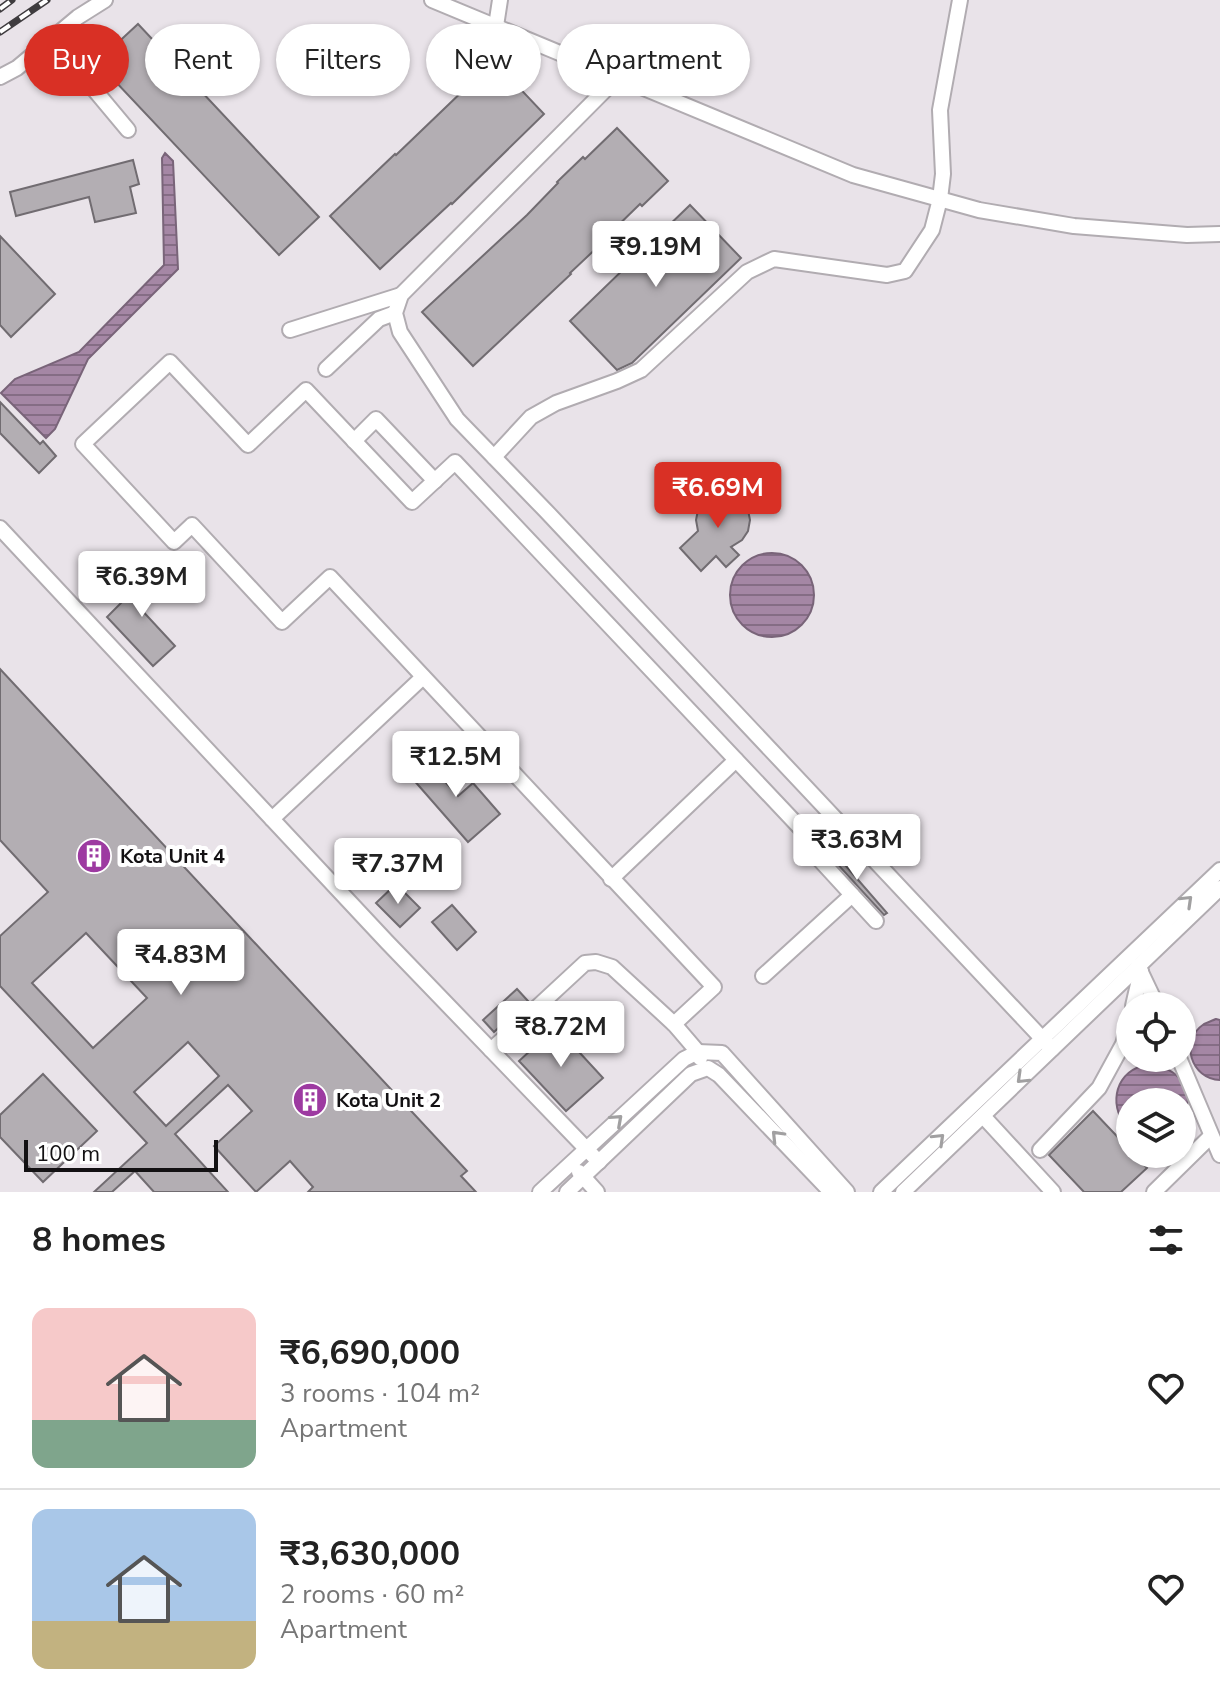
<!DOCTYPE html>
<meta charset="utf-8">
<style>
body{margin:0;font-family:"Nunito Sans",sans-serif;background:#f6f6f6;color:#222;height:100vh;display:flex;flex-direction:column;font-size:30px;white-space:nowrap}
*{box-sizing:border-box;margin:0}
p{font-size:26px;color:#767676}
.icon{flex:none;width:44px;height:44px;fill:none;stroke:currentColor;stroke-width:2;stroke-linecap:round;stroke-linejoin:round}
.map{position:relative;height:1192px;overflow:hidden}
.panel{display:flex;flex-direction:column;background:#fff;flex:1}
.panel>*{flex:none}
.banner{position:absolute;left:24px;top:24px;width:800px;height:72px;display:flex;gap:16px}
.controls{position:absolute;left:1116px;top:992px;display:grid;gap:16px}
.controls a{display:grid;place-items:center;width:80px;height:80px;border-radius:50%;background:#fff;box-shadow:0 2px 6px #0004;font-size:40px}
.scale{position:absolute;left:24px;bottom:20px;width:194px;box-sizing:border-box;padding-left:8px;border:4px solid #131113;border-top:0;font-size:22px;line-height:28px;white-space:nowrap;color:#131113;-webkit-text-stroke:6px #fff;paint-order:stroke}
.price{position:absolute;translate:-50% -68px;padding:0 18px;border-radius:8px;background:#fff;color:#222;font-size:26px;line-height:52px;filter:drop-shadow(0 2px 4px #0008)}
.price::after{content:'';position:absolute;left:50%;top:48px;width:24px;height:18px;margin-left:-12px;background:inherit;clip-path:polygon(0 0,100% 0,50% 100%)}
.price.selected{background:#d93025;color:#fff}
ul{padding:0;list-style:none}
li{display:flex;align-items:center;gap:24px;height:200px;padding:0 32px}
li+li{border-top:2px solid #e0e0e0}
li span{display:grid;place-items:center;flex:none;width:224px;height:160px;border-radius:16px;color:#555}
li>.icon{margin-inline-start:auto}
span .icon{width:96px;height:96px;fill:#fffc;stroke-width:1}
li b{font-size:34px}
h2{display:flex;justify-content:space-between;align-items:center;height:96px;padding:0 32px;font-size:34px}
.tag{padding:0 28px;border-radius:36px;background:#fff;box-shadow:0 2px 6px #0004;font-size:28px;line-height:72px}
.tag.selected{background:#d93025;color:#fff}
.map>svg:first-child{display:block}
.water{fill:url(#water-rules);stroke:#796479;stroke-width:2}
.building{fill:#b3aeb3;stroke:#716c71;stroke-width:2;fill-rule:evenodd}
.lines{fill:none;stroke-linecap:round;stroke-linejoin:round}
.minor-casing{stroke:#b1acb1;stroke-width:18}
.minor{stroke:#fff;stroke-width:14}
.rail-casing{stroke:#3f3c3f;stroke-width:7}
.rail{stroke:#fff;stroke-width:4;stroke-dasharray:12;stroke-linecap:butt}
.oneway{stroke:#a1a0a1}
.labels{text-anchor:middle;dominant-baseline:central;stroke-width:8;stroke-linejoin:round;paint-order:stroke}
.poi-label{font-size:20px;font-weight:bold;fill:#131113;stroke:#fff;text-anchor:start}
</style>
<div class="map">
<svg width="1220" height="1192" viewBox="0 0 1220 1192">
<defs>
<pattern id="water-rules" width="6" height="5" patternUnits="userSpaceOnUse" patternTransform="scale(2)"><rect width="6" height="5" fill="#a587a5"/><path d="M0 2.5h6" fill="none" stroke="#856d85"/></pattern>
</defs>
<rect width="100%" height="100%" fill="#e9e3e9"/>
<g class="water">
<path d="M165 153 173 161 178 269 88 359 55 429 46 438 1 393 15 379 79 352 164 265 162 158Z"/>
<circle cx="772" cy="595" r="42"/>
<path d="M1216 1019 1220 1020V1080C1191 1079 1179 1041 1204 1024 1206 1023 1214 1020 1216 1019Z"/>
<path d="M1155 1064C1183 1073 1196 1093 1182 1120V1102H1130V1129C1108 1111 1113 1074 1142 1066 1146 1065 1151 1065 1155 1064Z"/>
</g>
<g class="building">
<path d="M138 24 319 217 279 255 97 62Z"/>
<path d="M494 61 544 114 452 204 451 203 380 269 330 216 395 154 396 155Z"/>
<path d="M617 128 668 181 642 206 640 204 602 241 603 242 570 273 571 274 473 366 422 312 527 215 558 183 557 182 583 157 585 159Z"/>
<path d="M133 160 139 184 130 187 136 213 95 222 89 197 16 216 10 192Z"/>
<path d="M690 205 741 258 632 363 617 370 570 321Z"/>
<path d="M0 236 55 294 11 337 0 325Z"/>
<path d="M0 402 40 444 43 441 56 456 39 473 0 433Z"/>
<path d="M723 493 734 495 743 501 748 510 750 520 748 531 742 540 731 547 739 555 726 567 716 556 701 571 680 548 698 531 696 520 698 510 704 501 713 495Z"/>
<path d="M150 564 164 578 137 605 175 646 153 666 107 617 132 592 127 587Z"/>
<path d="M0 669 467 1171 461 1176 476 1192H308L313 1187 290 1161 256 1192 214 1146 252 1111 228 1085 175 1134 228 1192H154L135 1171 112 1192H94L147 1143 0 986V936L48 892 0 840ZM86 933 147 998 93 1048 32 983ZM188 1042 219 1076 166 1126 134 1092Z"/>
<path d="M445 749 456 762 440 776 458 796 473 783 500 814 468 842 412 778Z"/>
<path d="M832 850 887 913 884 915 831 857Z"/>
<path d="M396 884 420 908 400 927 376 903Z"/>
<path d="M452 905 476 932 457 950 432 922Z"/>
<path d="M517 989 528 1001 494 1032 483 1020Z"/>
<path d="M556 1027 603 1078 566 1111 519 1061Z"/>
<path d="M43 1074 97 1131 43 1182 0 1137V1115Z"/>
<path d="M1093 1111 1130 1150V1154H1134L1147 1168 1121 1192H1084L1049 1155Z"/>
</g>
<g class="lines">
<g class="minor-casing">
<g id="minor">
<path d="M432 0 853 175 979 210 1074 226 1187 235 1220 234"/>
<path d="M496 26 500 0"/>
<path d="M52 39 128 130"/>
<path d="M0 77 17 68 78 17 105 0"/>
<path d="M618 77 401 295 395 313 400 332 457 419 546 511 1052 1049"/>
<path d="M290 330 401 295"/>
<path d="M326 369 379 319 395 313"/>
<path d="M354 441 376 419 435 481"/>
<path d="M494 457 531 417 556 403 617 381 641 370 747 272 774 259 887 275 905 271 932 230 940 199 943 174 940 110 960 0"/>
<path d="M0 528 387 942 599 1162"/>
<path d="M272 819 423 677"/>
<path d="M611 879 736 760"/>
<path d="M1138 966 1157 1006"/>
<path d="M763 976 852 895"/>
<path d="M1133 1006 1141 971"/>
<path d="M674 1024 714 987 330 577 282 622 192 525 174 542 83 444 170 362 248 445 306 390 412 502 455 462 822 851 820 860 876 921"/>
<path d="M491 1050 585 963 596 962 612 967 674 1024 698 1052 700 1058"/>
<path d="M1179 1058 1220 1155"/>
<path d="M983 1116 1053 1192"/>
<path d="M1040 1150 1099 1088 1123 1044 1130 1020"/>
<path d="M579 1172 597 1192"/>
<path d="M540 1192 684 1059 698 1052 722 1053 847 1192"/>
<path d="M567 1192 691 1074 708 1068 719 1075 831 1192"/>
<path d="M881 1192 1220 870"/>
<path d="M903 1192 1220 888"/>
<path d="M1154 1192 1211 1136"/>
</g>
</g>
<use href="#minor" class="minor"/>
<g class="rail-casing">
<g id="rail">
<path d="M0 9 12 0"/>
<path d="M0 32 47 0"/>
</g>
</g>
<use href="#rail" class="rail"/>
</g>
<defs><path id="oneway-chevron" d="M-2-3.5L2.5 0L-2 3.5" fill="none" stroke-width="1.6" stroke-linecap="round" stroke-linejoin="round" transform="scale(2)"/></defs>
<g class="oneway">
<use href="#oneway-chevron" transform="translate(1187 901) rotate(-44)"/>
<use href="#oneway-chevron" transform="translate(1022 1078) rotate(136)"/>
<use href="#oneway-chevron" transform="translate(617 1120) rotate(-42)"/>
<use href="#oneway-chevron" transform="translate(777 1136) rotate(-134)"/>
<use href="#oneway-chevron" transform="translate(939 1139) rotate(-44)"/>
</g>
<defs>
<g id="building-disc" transform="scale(1.8)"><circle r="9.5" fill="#9d3aa1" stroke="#fff"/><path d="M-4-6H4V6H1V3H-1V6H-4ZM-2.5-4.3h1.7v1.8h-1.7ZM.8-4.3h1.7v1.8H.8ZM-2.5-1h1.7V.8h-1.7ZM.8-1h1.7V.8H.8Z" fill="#fff"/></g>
</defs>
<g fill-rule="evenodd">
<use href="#building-disc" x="94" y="856"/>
<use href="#building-disc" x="310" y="1100"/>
</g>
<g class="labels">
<g class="poi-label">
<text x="120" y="856">Kota Unit 4</text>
<text x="336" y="1100">Kota Unit 2</text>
</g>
</g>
</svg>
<div class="controls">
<a><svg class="icon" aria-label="locate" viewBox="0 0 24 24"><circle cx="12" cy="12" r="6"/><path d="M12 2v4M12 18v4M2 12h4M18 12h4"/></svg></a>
<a><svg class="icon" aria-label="layers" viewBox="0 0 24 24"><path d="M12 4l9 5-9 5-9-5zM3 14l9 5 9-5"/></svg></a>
</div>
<div class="scale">100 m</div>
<b class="price" style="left:656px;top:289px">₹9.19M</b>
<b class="price selected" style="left:718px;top:530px">₹6.69M</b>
<b class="price" style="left:142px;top:619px">₹6.39M</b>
<b class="price" style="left:456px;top:799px">₹12.5M</b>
<b class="price" style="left:857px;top:882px">₹3.63M</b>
<b class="price" style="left:398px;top:906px">₹7.37M</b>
<b class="price" style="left:181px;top:997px">₹4.83M</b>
<b class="price" style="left:561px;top:1069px">₹8.72M</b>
<div class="banner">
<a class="tag selected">Buy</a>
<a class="tag">Rent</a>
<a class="tag">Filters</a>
<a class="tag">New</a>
<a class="tag">Apartment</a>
</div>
</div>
<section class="panel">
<h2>8 homes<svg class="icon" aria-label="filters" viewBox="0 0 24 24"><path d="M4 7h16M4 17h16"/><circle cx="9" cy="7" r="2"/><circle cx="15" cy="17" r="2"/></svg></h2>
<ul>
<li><span style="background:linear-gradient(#f6c9c9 70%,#7fa58c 0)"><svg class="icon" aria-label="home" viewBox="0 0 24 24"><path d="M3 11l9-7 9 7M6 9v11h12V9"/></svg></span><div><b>₹6,690,000</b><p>3 rooms · 104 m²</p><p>Apartment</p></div><svg class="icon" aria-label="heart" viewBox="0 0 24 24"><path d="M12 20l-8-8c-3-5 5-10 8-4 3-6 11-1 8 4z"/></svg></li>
<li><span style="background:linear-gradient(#a9c7e8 70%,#c2b280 0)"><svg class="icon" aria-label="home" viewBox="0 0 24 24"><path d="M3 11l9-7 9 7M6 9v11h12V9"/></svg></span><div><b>₹3,630,000</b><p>2 rooms · 60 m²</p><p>Apartment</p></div><svg class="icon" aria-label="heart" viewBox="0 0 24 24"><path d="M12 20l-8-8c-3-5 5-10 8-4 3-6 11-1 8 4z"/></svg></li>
</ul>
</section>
